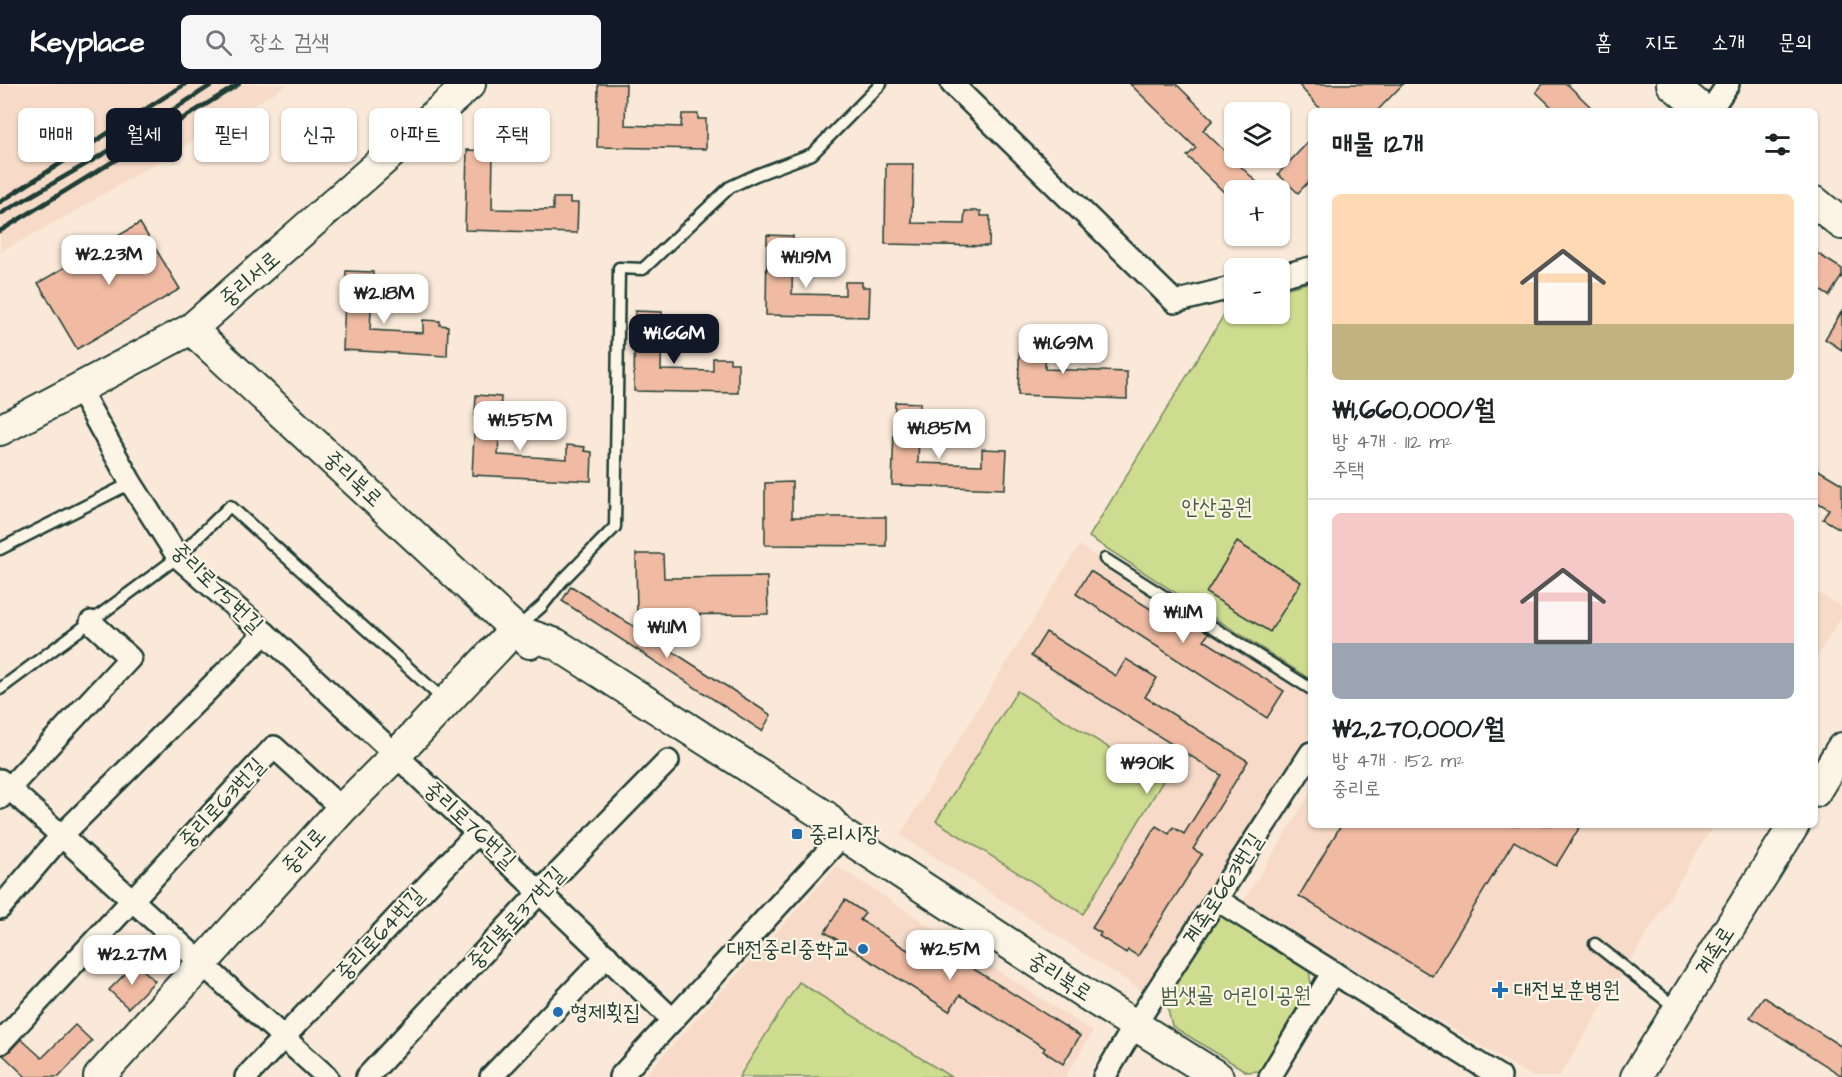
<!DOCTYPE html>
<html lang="ko">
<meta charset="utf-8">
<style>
body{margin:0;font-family:"Architects Daughter","Poor Story",sans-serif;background:#f6f6f6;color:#202124;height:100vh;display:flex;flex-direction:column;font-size:22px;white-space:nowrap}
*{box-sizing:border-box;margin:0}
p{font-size:20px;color:#757577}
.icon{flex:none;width:33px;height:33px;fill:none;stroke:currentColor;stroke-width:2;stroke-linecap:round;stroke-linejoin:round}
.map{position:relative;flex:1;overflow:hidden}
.sheet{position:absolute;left:1308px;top:24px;width:510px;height:720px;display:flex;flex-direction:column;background:#fff;border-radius:9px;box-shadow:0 2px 4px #0004}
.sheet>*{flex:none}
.banner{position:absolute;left:18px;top:24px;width:570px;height:54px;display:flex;gap:12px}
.tools{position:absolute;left:1224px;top:18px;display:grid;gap:12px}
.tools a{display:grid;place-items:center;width:66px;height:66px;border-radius:9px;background:#fff;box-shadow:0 2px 4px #0004;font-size:30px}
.price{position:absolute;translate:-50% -51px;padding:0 14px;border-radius:12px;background:#fff;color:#222;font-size:20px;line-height:39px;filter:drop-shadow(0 2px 3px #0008)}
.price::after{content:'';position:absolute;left:50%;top:36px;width:18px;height:14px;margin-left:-9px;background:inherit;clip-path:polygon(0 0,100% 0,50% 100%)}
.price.selected{background:#111827;color:#fff}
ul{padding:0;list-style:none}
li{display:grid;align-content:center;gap:12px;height:318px;padding:0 24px}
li+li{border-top:2px solid #e0e0e0}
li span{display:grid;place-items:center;height:186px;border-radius:9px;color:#555}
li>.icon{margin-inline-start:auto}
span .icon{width:108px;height:108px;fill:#fffc;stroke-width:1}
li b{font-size:26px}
h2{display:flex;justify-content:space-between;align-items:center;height:72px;padding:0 24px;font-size:26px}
.tag{padding:0 21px;border-radius:9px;background:#fff;box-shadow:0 2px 4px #0004;font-size:21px;line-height:54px}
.tag.selected{background:#111827;color:#fff}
header{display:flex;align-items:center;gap:36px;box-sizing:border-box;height:84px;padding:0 30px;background:#111827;color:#fff}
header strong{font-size:28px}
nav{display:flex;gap:33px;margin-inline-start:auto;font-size:21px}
.search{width:420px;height:54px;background:#f6f6f6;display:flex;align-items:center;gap:15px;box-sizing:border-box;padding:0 21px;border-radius:9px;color:#757577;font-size:22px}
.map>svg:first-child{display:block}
.built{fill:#f7dbc8}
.green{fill:#cedc8f;stroke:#768c62;stroke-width:1.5}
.building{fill:#f0bba2;stroke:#1f3d34;stroke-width:1.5}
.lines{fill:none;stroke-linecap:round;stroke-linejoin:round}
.lane-casing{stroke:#1f3d34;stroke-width:15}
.street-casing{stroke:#1f3d34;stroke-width:26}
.secondary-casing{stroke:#1f3d34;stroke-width:34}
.lane{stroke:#fcf5e5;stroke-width:10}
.street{stroke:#fcf5e5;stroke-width:21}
.secondary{stroke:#fcf5e5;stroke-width:30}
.rail{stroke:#1f3d34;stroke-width:4.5}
.poi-dot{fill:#1f6fb2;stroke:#fcf5e5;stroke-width:2}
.labels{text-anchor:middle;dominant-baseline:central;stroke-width:4.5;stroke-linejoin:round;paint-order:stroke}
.street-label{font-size:22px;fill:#1f3d34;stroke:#fcf5e5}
.park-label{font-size:22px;fill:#425d46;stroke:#fcf5e5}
.poi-label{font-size:22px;fill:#1f3d34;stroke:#fcf5e5;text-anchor:start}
</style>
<header>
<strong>Keyplace</strong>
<div class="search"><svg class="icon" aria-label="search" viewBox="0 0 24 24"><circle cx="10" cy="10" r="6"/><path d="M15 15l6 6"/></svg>장소 검색</div>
<nav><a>홈</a><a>지도</a><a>소개</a><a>문의</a></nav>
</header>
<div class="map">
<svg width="1842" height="993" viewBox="0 0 1842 993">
<rect width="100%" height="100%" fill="#fae9d8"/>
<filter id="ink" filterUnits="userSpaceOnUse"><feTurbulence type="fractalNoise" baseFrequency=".0167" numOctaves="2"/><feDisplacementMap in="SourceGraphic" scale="12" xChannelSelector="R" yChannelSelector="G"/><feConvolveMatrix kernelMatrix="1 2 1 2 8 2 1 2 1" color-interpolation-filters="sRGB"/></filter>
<g filter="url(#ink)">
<g class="built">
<path d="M0 0H289L65 133 0 168Z"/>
<path d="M1079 461 1311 612V648L1146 909 900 751Z"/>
<path d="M1815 507 1842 523V532L1815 576Z"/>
<path d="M1311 708V741H1714L1559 993H1533L1243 818Z"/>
<path d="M837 782 1093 948 1065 993H643Z"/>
</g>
<g class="green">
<path d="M1311 198V596L1089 453 1231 219 1234 218V230H1280V206Z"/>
<path d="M1017 607 1163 697 1083 830 936 737Z"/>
<path d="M1220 824 1308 879 1311 900 1260 987 1247 988 1172 942 1165 913Z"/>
<path d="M799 898 951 993H739Z"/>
</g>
<g class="building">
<path d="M598 0H626L625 41 681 43 682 30H698V35H706V65L597 63Z"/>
<path d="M1130 0H1176L1213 36 1203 46 1265 106H1234V118L1187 72 1196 64Z"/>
<path d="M1298 0H1403L1377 27H1322Z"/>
<path d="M1543 0H1567L1595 27H1556L1536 8Z"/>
<path d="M1311 55V95L1298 109 1278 90Z"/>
<path d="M467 66 493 67 492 125 553 126V114H570V119H578L577 149 465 146Z"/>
<path d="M886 80H913L912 139 964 140 965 127H981V132H990L989 162 885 160Z"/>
<path d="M140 139 180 205 77 265 38 199Z"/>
<path d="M767 151 793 152 792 210 845 211V198H862V203H870L869 233 766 231Z"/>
<path d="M1815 168 1842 185V192L1829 212 1815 203Z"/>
<path d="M346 187 373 188 370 246 423 249V236L440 237V241L448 242 447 272 343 266Z"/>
<path d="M635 227 662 228 661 286 713 287V274H730V279H738V309L634 307Z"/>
<path d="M1842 227V266L1825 255Z"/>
<path d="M1020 247 1046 248 1045 285 1127 288V315L1018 311Z"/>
<path d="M476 311 501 313 498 371 567 375V361L585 363 584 367 592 368 591 397 472 391Z"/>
<path d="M895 318 920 319 918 379 982 381V365L1007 366 1005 405 892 401Z"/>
<path d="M1815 384 1842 400V446L1823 435 1829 425 1815 417Z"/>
<path d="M792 398V433H886V462L765 461V399Z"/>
<path d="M1237 458 1301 498 1270 548 1206 509Z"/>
<path d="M636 470H663L664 494 767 493 768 530 637 531Z"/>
<path d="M1090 487 1168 536 1174 527 1209 549 1204 556 1284 607 1267 634 1076 510Z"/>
<path d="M571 502 771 631 762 647 562 517Z"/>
<path d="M1046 548 1116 592 1126 575 1157 594 1145 613 1248 677 1193 765 1202 770 1138 872 1128 866 1126 869 1099 852 1101 849 1092 844 1156 742 1169 750 1173 743 1184 750 1221 691 1031 572Z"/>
<path d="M1341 741H1581L1556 782 1514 757 1432 892 1299 812Z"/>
<path d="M845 816 865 829 860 836 917 872 928 856 1080 952 1063 980 1043 967 1045 964 960 911 949 927 825 848Z"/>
<path d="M136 879 155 897 128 924 109 906Z"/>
<path d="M1764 913 1842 963V992L1750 933Z"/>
<path d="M75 941 92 957 59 993H26L3 971 9 968 21 955 42 974Z"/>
</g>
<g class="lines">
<g class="lane-casing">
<g id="lane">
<path d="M0 465 131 399"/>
<path d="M1105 475 1311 605"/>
<path d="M517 544 542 522 562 497 615 443 619 184 643 185 730 103 756 91 812 70 881 0"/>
<path d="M0 605 178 473 230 422 445 617"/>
<path d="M1595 860 1676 924"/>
</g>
</g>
<g class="street-casing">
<g id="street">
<path d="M952 0 1175 218 1234 203"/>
<path d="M1710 27 1728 0"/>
<path d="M1280 192 1311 184"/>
<path d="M79 305 131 399 178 473 265 549 396 671 673 936"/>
<path d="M0 696 327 993"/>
<path d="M0 714 130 574 91 538"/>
<path d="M1216 815 1500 993"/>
<path d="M0 824 61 752 265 549"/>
<path d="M0 959 274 663 342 725"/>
<path d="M246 993 478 748"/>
<path d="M367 993 540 808 668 677"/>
<path d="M491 993 607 872"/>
<path d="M620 993 843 751"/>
<path d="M1104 993 1135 941 1311 669"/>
<path d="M1270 993 1333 888"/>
</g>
</g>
<g class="secondary-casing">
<g id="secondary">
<path d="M1672 0 1704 27"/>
<path d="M1815 118 1842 140"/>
<path d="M191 245 530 559"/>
<path d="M0 346 191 245 470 0"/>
<path d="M514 546 556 560 825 732 843 751 1095 916 1218 993"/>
<path d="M1815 708 1842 664"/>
<path d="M99 993 342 725 396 671 514 546"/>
<path d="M1636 993 1794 741"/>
</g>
</g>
<use href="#lane" class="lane"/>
<use href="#street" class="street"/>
<use href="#secondary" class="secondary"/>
<g class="rail">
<path d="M0 118 185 0"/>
<path d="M0 130 112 65 213 0"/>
<path d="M0 147 239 0"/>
</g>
</g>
</g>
<g class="poi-dot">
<rect x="791" y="744" width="12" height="12" rx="3"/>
<circle cx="863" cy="865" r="6"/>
<path d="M1497 897h6v6h6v6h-6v6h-6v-6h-6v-6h6z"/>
<circle cx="558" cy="928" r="6"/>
</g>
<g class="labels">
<g class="street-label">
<text transform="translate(250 195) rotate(-41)">중리서로</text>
<text transform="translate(353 395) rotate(43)">중리북로</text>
<text transform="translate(217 504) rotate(44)">중리로75번길</text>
<text transform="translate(222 719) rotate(-47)">중리로63번길</text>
<text transform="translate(470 741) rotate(43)">중리로76번길</text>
<text transform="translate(304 767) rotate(-48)">중리로</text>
<text transform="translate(1223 805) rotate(-57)">계족로663번길</text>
<text transform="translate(516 834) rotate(-47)">중리북로37번길</text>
<text transform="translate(380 850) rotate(-47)">중리로64번길</text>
<text transform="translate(1715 867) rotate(-58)">계족로</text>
<text transform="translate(1060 893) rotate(33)">중리북로</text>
</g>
<g class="park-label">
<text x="1217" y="423">안산공원</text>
<text x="1236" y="911">범샛골 어린이공원</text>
</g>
<g class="poi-label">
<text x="809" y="750">중리시장</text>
<text x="851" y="865" text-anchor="end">대전중리중학교</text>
<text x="1514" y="906">대전보훈병원</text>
<text x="570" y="928">형제횟집</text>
</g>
</g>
</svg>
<div class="tools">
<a><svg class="icon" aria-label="layers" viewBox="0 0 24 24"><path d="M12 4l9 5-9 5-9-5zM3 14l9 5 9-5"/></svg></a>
<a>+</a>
<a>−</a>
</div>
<b class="price" style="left:109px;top:202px">₩2.23M</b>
<b class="price" style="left:806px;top:205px">₩1.19M</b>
<b class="price" style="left:384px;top:241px">₩2.18M</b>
<b class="price selected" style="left:674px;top:281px">₩1.66M</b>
<b class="price" style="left:1063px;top:291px">₩1.69M</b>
<b class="price" style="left:520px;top:368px">₩1.55M</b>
<b class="price" style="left:939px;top:376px">₩1.85M</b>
<b class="price" style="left:1183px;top:560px">₩1.1M</b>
<b class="price" style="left:667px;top:575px">₩1.1M</b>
<b class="price" style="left:1147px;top:711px">₩901K</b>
<b class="price" style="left:950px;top:897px">₩2.5M</b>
<b class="price" style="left:132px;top:902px">₩2.27M</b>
<div class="banner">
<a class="tag">매매</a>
<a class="tag selected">월세</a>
<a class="tag">필터</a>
<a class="tag">신규</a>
<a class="tag">아파트</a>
<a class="tag">주택</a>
</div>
<section class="sheet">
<h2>매물 12개<svg class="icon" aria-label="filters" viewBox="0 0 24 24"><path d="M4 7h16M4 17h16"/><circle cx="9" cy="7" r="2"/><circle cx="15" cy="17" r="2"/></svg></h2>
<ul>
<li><span style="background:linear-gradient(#ffd9b3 70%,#c2b280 0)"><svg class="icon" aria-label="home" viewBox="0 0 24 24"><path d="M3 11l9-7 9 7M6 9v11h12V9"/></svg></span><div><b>₩1,660,000/월</b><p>방 4개 · 112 m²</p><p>주택</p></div></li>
<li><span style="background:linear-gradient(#f6c9c9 70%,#9aa5b1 0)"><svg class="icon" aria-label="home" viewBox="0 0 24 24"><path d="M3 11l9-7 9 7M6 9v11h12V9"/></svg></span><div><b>₩2,270,000/월</b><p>방 4개 · 152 m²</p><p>중리로</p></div></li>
</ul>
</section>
</div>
